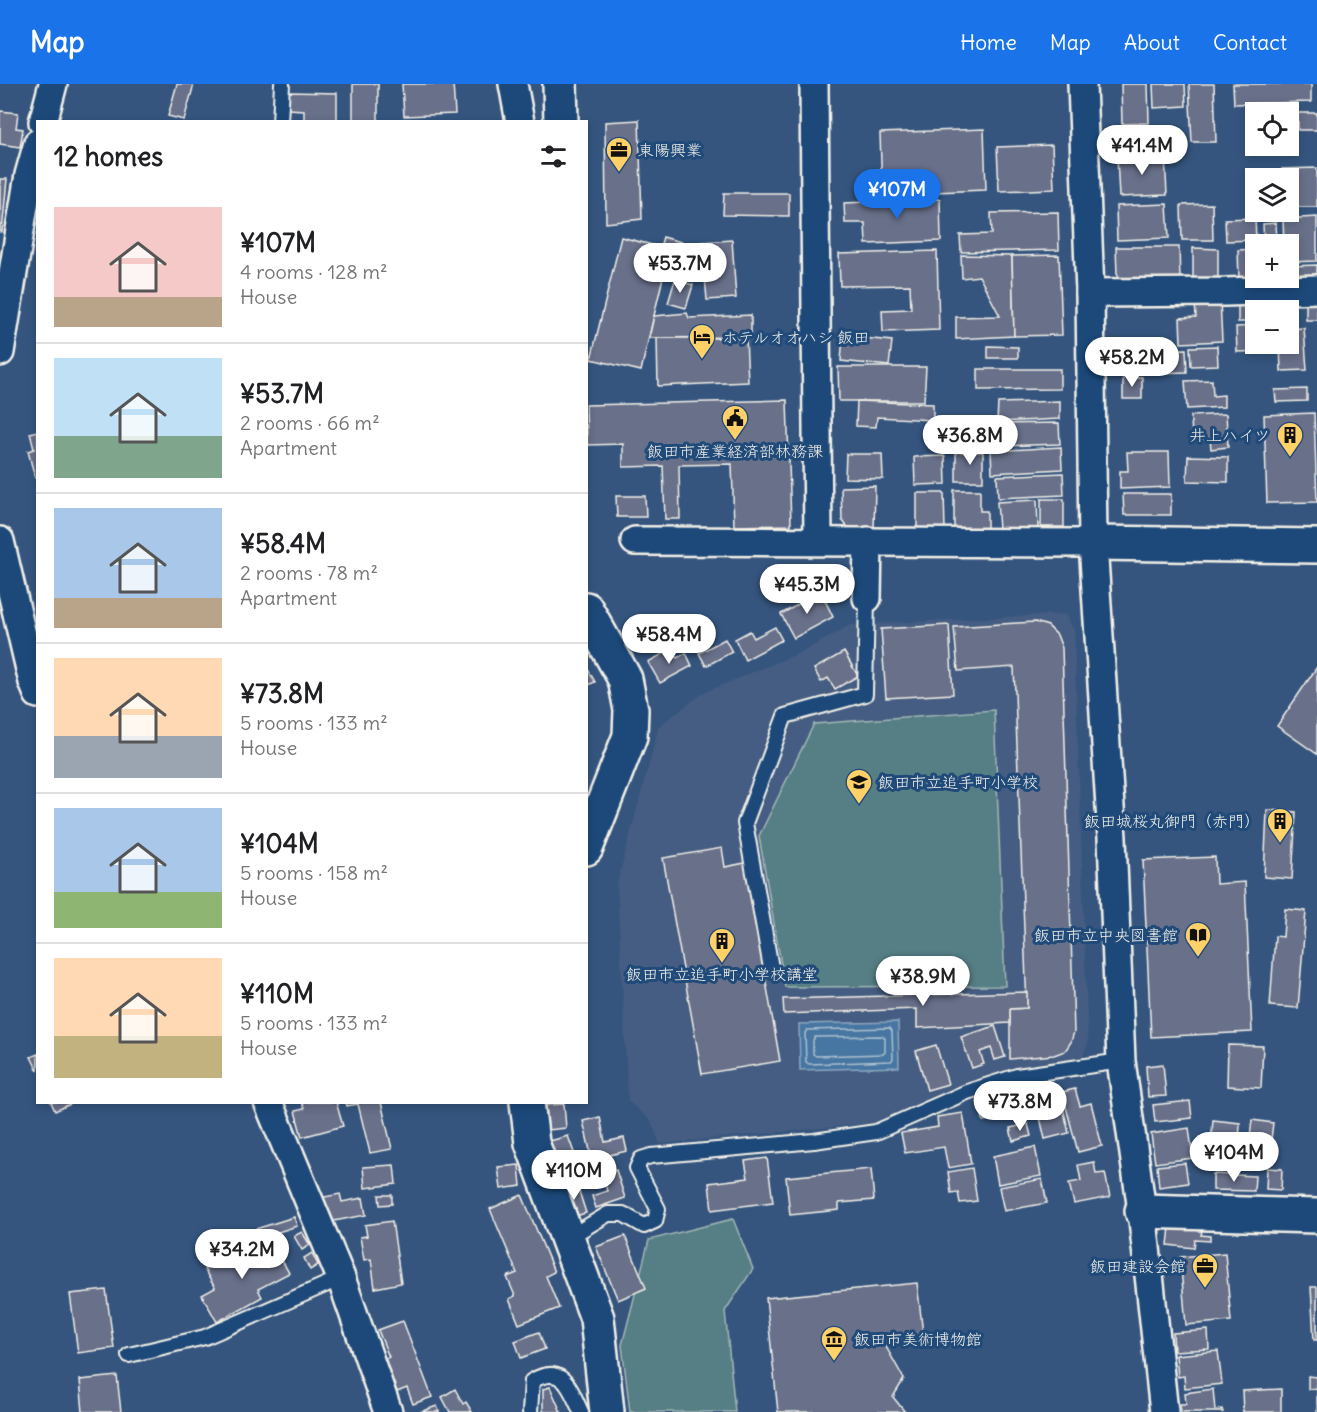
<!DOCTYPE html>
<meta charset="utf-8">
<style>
body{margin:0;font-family:Delius,"Klee One",sans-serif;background:#f6f6f6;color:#202124;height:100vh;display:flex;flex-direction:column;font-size:22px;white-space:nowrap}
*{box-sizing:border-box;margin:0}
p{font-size:20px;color:#757577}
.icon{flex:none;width:33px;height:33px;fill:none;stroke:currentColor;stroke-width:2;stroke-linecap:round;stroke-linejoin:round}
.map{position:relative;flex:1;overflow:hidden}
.sheet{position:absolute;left:36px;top:36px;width:552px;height:984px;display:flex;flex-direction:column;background:#fff;border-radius:0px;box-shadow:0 3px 9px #0003}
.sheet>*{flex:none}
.fabs{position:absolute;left:1245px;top:18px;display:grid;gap:12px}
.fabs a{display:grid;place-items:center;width:54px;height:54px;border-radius:0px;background:#fff;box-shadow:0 3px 9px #0003;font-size:30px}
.price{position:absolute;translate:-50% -51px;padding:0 14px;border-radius:21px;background:#fff;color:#222;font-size:20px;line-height:39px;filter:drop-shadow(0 2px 3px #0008)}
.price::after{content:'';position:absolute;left:50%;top:36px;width:18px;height:14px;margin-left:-9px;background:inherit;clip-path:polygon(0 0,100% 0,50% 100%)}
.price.active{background:#1a73e8;color:#fff}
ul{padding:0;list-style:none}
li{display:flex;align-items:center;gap:18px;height:150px;padding:0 18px}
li+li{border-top:2px solid #e0e0e0}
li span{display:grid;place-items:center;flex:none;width:168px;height:120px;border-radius:0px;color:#555}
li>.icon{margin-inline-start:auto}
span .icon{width:72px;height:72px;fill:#fffc;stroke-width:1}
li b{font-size:26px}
h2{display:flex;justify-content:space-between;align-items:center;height:72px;padding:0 18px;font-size:26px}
header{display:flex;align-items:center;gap:36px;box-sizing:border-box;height:84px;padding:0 30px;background:#1a73e8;color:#fff}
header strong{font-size:28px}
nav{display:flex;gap:33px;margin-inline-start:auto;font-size:21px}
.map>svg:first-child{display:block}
.built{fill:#445d82}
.green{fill:#557e85;stroke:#a4b8b6;stroke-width:1.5}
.water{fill:#4676a3;stroke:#8ca7bf;stroke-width:1.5}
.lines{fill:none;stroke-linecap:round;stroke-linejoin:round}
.shore{stroke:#aec0cc;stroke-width:1.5}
.building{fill:#68708a;stroke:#f4f1e8;stroke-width:1.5}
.service-casing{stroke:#f4f1e8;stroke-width:18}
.minor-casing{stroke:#f4f1e8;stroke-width:32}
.tertiary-casing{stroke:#f4f1e8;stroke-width:38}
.service{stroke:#1f4a7a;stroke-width:14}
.minor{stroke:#1f4a7a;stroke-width:27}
.tertiary{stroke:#1f4a7a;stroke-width:33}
.labels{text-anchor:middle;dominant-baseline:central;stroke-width:6;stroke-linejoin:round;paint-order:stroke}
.poi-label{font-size:16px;fill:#f4f1e8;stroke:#1f4a7a;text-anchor:start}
</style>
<header>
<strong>Map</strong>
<nav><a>Home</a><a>Map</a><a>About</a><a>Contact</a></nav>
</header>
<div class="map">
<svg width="1317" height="1328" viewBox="0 0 1317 1328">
<rect width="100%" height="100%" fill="#35557f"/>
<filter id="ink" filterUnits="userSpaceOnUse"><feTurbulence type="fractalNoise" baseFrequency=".0167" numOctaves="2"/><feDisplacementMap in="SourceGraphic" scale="12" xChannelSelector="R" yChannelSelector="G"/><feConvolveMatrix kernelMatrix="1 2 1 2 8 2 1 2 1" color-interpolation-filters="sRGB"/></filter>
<g filter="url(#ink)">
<path class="built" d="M1065 530 1074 546 1088 959 1082 974 1019 984 970 1000 884 1038 660 1060 651 1037 628 1017 617 800 659 642 703 609 806 566 850 541Z"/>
<g class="green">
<path d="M994 626 1005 902 785 903 759 752 814 640Z"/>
<path d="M733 1135 753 1185 725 1227 735 1328H630L622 1261 649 1156Z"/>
</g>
<path class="water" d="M898 938 899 983 800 986 799 940Z"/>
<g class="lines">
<g class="shore">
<path d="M890 944 892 947 893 975 891 977 809 980 806 978 805 949 807 946Z"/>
<path d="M882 952 885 954V968L883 970 816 972 813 970V956L815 953Z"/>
</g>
</g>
<g class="building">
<path d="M177 0H194L184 36 168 32Z"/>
<rect x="353" y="0" width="25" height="38"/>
<path d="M402 0H453L455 30 404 32Z"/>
<path d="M1121 0H1148L1149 39 1122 40Z"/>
<path d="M1153 0H1185L1186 22 1154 24Z"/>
<path d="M1189 0H1214L1216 58H1192Z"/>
<path d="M1233 0H1311V18L1234 20Z"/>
<path d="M288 8 337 9V38H304V26L288 25Z"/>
<path d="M0 27 18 29 16 44 23 45 20 63 0 60Z"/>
<rect x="1298" y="29" width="19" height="17"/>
<path d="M639 36 642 135 606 139 605 38Z"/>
<path d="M984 45 986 106 882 110 880 49Z"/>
<path d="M1052 61 1054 105 999 107 997 63Z"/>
<path d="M1165 71 1167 111 1119 113 1117 73Z"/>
<path d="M1317 84V123H1288V94H1282V85Z"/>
<path d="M0 95H7L2 148H0Z"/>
<path d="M724 109H789V132L723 131Z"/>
<path d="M940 115 941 157 866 160 865 139H845L844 119Z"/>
<path d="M1167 120 1169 154 1117 156 1116 122Z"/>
<path d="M1212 120 1213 156H1182L1181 121Z"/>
<path d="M1058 128 1059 166 961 168 960 151 992 150 991 129Z"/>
<path d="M1317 133V177L1288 178V160H1284L1283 135Z"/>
<path d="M1255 134 1256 156 1226 157 1225 135Z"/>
<path d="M1276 139 1277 160H1264L1263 140Z"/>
<path d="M621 153 660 163 663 153 688 160 680 193 664 189 641 287 591 275Z"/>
<path d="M732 156 736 214 707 216 702 158Z"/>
<path d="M1116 163H1179L1180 196 1122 198 1117 189Z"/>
<path d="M1193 164 1218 165V197H1193Z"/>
<path d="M1256 165V194L1239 196 1238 166Z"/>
<path d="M937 167 939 246 883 248 882 226 911 225 910 201 840 202 839 170Z"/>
<path d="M961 171 1012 172 1014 252 956 255V233L1000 232 979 192 962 194Z"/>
<path d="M1059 171 1062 251 1014 252 1012 172Z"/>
<path d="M1317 181V196L1290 197 1289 182Z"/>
<path d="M675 196 693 201 686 224 668 219Z"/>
<rect x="1306" y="215" width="11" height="21"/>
<path d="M1220 216 1222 257 1181 259 1180 234 1196 233 1195 218Z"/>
<path d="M1266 216H1290V231L1288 226H1266Z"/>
<rect x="1238" y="217" width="17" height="21"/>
<path d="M687 229 689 234 751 231V253L649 254 654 232Z"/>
<path d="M1256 242V260H1269L1270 267 1237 268 1236 243Z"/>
<path d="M1304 244 1307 286 1281 287 1280 260H1288V245Z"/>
<path d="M843 252 892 257 889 282 841 277Z"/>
<path d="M657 254H746L748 298 658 302Z"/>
<path d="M988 262 1018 263V274H988Z"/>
<path d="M1217 262 1218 281 1191 282 1190 263Z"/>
<path d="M1186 265 1187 288 1122 290 1121 266Z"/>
<path d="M838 283H926L924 317H839Z"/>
<path d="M978 285H1060V305L978 306Z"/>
<rect x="1123" y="293" width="19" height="22"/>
<path d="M1212 296 1213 312 1224 311V323L1187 325 1185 297Z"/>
<path d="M1307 305V317L1276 318 1275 306Z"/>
<path d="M787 316 791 441 734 442 732 380 679 381 680 435H665L663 382 623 383V360L587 361 586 321Z"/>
<path d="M857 317 933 320V336L877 333 876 343 856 342Z"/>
<path d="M1060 317V335L997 338 998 319Z"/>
<path d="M1314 329 1317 418 1267 419 1264 331Z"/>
<path d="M1226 330 1228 363 1211 365 1210 355 1192 356 1191 332Z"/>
<path d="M1059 339 1060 360 1002 362 1001 340Z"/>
<path d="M38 347V394H35L28 367 34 365 30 349Z"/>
<path d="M1061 363 1062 385 992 389 991 367Z"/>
<rect x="956" y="368" width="27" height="29"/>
<path d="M1127 368H1169L1170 403 1120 405V387H1128Z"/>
<path d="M846 370H882L883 395 845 394Z"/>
<path d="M945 372 946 400 915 401 914 373Z"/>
<path d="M1188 372 1228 373V398L1187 397Z"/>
<path d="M1063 389 1064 411 998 414 997 392Z"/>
<path d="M875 402 874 447 850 446 842 436 841 403Z"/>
<path d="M954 406H980V427H987V446H954Z"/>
<path d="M917 409H944L945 446H917Z"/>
<path d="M1123 410H1171V431H1124Z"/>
<path d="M616 412H645L646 433H617Z"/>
<rect x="1041" y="415" width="23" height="28"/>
<path d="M1037 416 1038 444 999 445 997 418Z"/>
<path d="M821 508 833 533 794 554 781 530Z"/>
<path d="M1035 538 1048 542 1057 551 1062 564 1074 948 1071 958 1065 967 1054 971 1010 975V925L1027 924 1014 583 958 587 954 543Z"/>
<path d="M949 541 953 610 886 614 881 545Z"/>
<path d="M775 543 782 556 745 576 735 555 750 547 754 554Z"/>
<path d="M725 555 732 568 706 582 699 569Z"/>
<path d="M672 565 677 574 686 569 692 582 660 599 648 578Z"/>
<path d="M844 568 858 592 835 605 828 594 821 598 814 585Z"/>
<path d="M586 582 595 598 586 602Z"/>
<path d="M1317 583V670L1277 642Z"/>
<path d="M1267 726 1296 728 1292 795 1264 793Z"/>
<path d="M722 764 725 783 745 779 780 977 702 990 663 774Z"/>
<path d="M1215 773 1216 800 1245 798 1252 948 1151 953 1143 776Z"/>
<path d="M1285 825 1306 827 1298 924 1270 922 1275 852 1283 853Z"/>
<path d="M1027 908V924L1010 925V939L917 944V925L784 930 783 915Z"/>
<path d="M995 942 1005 973 995 976 991 964 980 968 984 980 972 984 961 953Z"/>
<path d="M936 961 948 1000 927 1006 916 967Z"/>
<path d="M1228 961 1263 962 1261 1004 1227 1002Z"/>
<path d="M38 970V987L31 973Z"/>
<path d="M1163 980 1166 1012 1148 1013 1146 982Z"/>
<path d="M1058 1003 1069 1049 1045 1055 1034 1008Z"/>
<path d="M1075 1005 1080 1022 1091 1019 1102 1062 1078 1068 1062 1008Z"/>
<path d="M1015 1009 1019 1032 983 1037 980 1015Z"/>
<path d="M1190 1017 1192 1034 1155 1038 1153 1021Z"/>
<path d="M51 1018H75L55 1027Z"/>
<path d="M302 1018H336L343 1042 302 1053 295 1027 304 1025Z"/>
<path d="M346 1018H381L392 1065 370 1069 358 1020 347 1022Z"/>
<path d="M564 1020 566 1044 548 1046 546 1021Z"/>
<path d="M963 1029 971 1080 948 1084 944 1063 905 1069 901 1049 938 1043 937 1033Z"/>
<path d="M600 1033 605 1058 624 1054 627 1067 592 1075 583 1037Z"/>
<path d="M1213 1036 1240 1039 1239 1061 1211 1059Z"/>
<path d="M1252 1036 1273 1039 1270 1064 1249 1061Z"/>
<path d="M1028 1040 1031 1052 1013 1057 1010 1044Z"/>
<path d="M1189 1044 1193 1074 1155 1079 1151 1050Z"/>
<path d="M568 1052 576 1074 567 1077 573 1093 563 1097 550 1057Z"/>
<path d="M1035 1063 1041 1092 998 1100 993 1072Z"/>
<path d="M767 1074 773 1118 712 1126 709 1099 748 1094 745 1077Z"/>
<path d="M1094 1078 1096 1090 1105 1089 1110 1113 1074 1120 1069 1099 1081 1097 1078 1081Z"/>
<path d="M1185 1079 1188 1099 1159 1103 1157 1082Z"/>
<path d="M394 1081 396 1100 365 1104 363 1083Z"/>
<path d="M519 1081 521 1102 501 1105 498 1083Z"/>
<path d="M972 1084 977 1117 960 1119 958 1108 951 1109 948 1088Z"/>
<path d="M1267 1084 1282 1085 1281 1106 1266 1105Z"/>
<path d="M871 1085 874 1116 839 1119V1126L790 1131 786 1093Z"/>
<path d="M616 1086 625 1114 596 1124 592 1112 607 1107 602 1091Z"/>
<path d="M1213 1090 1255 1092 1254 1107 1213 1106Z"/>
<path d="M1042 1095 1047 1119 1004 1127 999 1103Z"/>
<path d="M577 1101 586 1129 572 1133 563 1105Z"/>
<path d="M340 1110 342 1118 363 1114 366 1131 323 1139 319 1114Z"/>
<path d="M379 1111H392V1120L380 1121Z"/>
<path d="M522 1111 554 1188 546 1192 559 1224 519 1240 509 1215 515 1212 507 1193 517 1189 490 1125Z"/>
<path d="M294 1133 297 1142 247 1158 243 1149Z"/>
<path d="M392 1137 401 1199 375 1204 371 1175 364 1176 360 1153 367 1152 365 1141Z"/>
<path d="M1170 1143 1202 1147 1201 1151 1210 1152V1157L1195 1156 1194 1164 1168 1161Z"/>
<path d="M302 1148 310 1161 302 1166 294 1152Z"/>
<path d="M625 1152 646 1204 618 1216 596 1163Z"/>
<path d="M273 1160 289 1189 258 1205 262 1213 217 1238 202 1211 215 1204 204 1185 244 1164 249 1173Z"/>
<path d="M312 1169 318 1181 310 1186 304 1174Z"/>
<path d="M1225 1169 1231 1237 1186 1241 1180 1173Z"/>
<path d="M917 1199 923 1250 885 1261 904 1295 893 1313 905 1328H778L766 1214Z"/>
<path d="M1311 1203H1317V1256H1314Z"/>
<path d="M106 1206 114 1264 78 1269 70 1210Z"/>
<path d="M403 1237 432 1313 413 1320 407 1304 397 1308 384 1275 389 1273 378 1246Z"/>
<path d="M1208 1246 1209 1265 1174 1267 1173 1249Z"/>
<path d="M539 1248 545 1265 521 1274 515 1257Z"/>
<path d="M1218 1267 1222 1300 1185 1304 1184 1292 1178 1293 1176 1271Z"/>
<path d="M117 1292 121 1328H83L80 1296Z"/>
<path d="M1308 1292 1317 1293V1328V1304L1308 1305Z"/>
<path d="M550 1303 561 1328H543V1305Z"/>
<path d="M455 1305 463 1320 466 1318 472 1328H450L442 1313Z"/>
<path d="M1213 1305 1215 1326 1222 1325 1223 1328H1181L1180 1320H1186L1185 1309Z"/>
<path d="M1281 1305V1328H1243L1242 1307Z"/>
<path d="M437 1322 439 1328H420Z"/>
</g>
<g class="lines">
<g class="service-casing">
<g id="service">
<path d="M280 38 282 0"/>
<path d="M771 884 745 739 785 632 865 610 867 514"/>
<path d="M568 1154 608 1130H623L644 1142 655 1137 658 1125 637 1084 641 1075 651 1072 814 1057 876 1048 967 1008 1017 992 1121 977"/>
<path d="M129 1271 205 1253 341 1194"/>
<path d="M530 1328 532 1297C563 1279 570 1304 581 1328"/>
</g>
</g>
<g class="minor-casing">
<g id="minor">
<path d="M513 0 520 38"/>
<path d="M814 0 818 456"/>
<path d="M1082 0 1090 209 1093 459 1112 754 1121 977 1142 1127 1164 1328"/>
<path d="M43 38 53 0"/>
<path d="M1090 209 1225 208 1317 205"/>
<path d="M0 268 29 91 38 59"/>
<path d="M0 457 33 598 38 610"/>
<path d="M635 457 1093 459"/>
<path d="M867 514 868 457"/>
<path d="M268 1018 341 1194 388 1328"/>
</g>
</g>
<g class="tertiary-casing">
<g id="tertiary">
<path d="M560 0 561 38"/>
<path d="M1093 459 1317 462"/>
<path d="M586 525 625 595 631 626 630 652 586 764"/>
<path d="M527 1018 532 1059 597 1234 607 1328"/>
<path d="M1142 1127 1317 1132"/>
</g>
</g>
<use href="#service" class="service"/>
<use href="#minor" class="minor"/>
<use href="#tertiary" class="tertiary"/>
</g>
</g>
<defs>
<g id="office-pin" transform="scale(1.35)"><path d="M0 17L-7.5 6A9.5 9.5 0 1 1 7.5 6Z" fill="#ffd166" stroke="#1f4a7a"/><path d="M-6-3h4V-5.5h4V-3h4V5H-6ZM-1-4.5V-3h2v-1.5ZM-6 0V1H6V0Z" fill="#111"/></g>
<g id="hotel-pin" transform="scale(1.35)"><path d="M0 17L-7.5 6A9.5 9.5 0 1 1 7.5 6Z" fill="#ffd166" stroke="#1f4a7a"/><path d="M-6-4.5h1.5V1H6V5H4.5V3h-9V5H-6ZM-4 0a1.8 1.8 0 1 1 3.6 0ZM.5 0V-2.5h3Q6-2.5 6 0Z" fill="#111"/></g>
<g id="civic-pin" transform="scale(1.35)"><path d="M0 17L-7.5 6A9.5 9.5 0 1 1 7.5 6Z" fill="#ffd166" stroke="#1f4a7a"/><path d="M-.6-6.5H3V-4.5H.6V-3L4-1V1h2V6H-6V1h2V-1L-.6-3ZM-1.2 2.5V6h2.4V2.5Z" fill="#111"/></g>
<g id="building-pin" transform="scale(1.35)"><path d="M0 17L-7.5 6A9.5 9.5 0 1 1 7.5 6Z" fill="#ffd166" stroke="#1f4a7a"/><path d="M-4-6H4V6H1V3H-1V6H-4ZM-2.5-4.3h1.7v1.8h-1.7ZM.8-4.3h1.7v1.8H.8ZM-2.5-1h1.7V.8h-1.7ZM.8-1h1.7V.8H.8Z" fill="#111"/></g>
<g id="school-pin" transform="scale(1.35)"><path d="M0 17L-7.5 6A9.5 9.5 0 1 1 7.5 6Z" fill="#ffd166" stroke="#1f4a7a"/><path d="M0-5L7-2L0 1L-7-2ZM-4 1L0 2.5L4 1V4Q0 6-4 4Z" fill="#111"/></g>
<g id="library-pin" transform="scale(1.35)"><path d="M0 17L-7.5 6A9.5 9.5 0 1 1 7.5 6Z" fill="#ffd166" stroke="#1f4a7a"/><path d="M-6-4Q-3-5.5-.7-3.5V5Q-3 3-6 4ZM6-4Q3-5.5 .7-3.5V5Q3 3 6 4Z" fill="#111"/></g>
<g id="museum-pin" transform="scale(1.35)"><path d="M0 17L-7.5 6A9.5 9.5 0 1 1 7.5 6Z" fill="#ffd166" stroke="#1f4a7a"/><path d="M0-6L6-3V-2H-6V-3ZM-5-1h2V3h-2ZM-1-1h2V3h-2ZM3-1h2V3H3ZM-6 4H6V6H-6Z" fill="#111"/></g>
</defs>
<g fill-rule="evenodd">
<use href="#office-pin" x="619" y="66"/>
<use href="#hotel-pin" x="702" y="253"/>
<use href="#civic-pin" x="735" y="334"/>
<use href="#building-pin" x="1290" y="351"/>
<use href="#school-pin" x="859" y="698"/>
<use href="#building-pin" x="1280" y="737"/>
<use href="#library-pin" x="1198" y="851"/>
<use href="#building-pin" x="722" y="857"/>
<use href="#office-pin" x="1205" y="1182"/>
<use href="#museum-pin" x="834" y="1255"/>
</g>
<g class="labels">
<g class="poi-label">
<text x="638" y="66">東陽興業</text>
<text x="722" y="253">ホテルオオハシ 飯田</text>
<text x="1270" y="351" text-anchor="end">井上ハイツ</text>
<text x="735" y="367" text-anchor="middle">飯田市産業経済部林務課</text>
<text x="878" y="698">飯田市立追手町小学校</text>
<text x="1260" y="737" text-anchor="end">飯田城桜丸御門（赤門）</text>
<text x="1178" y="851" text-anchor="end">飯田市立中央図書館</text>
<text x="722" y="890" text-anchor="middle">飯田市立追手町小学校講堂</text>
<text x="1186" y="1182" text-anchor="end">飯田建設会館</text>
<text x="854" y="1255">飯田市美術博物館</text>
</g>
</g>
</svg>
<div class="fabs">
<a><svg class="icon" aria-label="locate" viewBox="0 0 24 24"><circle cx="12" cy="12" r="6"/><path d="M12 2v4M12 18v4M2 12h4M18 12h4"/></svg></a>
<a><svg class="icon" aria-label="layers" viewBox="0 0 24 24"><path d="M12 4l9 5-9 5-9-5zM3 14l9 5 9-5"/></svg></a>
<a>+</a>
<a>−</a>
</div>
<b class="price" style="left:1142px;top:92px">¥41.4M</b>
<b class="price active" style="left:897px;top:136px">¥107M</b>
<b class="price" style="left:680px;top:210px">¥53.7M</b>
<b class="price" style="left:1132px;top:304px">¥58.2M</b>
<b class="price" style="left:970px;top:382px">¥36.8M</b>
<b class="price" style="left:807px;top:531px">¥45.3M</b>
<b class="price" style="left:669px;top:581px">¥58.4M</b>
<b class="price" style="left:923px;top:923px">¥38.9M</b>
<b class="price" style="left:1020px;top:1048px">¥73.8M</b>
<b class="price" style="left:1234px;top:1099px">¥104M</b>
<b class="price" style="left:574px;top:1117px">¥110M</b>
<b class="price" style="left:242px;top:1196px">¥34.2M</b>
<section class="sheet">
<h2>12 homes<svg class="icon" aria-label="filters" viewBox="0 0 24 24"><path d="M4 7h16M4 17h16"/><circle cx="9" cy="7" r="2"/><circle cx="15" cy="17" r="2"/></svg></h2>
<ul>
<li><span style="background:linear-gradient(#f6c9c9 75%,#b9a48a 0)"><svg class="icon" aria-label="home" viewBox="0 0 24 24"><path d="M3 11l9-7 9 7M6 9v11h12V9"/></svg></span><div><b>¥107M</b><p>4 rooms · 128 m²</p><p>House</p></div></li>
<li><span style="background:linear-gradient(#bfe0f5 65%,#7fa58c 0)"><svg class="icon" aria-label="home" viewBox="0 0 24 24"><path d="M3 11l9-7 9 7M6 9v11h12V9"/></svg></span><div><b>¥53.7M</b><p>2 rooms · 66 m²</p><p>Apartment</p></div></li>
<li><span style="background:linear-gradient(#a9c7e8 75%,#b9a48a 0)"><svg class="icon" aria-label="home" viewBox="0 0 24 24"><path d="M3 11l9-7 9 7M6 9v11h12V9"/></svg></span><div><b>¥58.4M</b><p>2 rooms · 78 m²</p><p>Apartment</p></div></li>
<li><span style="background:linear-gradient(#ffd9b3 65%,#9aa5b1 0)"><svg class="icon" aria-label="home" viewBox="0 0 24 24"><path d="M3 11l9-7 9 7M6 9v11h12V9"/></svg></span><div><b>¥73.8M</b><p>5 rooms · 133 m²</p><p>House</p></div></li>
<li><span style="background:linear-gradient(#a9c7e8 70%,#8fb573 0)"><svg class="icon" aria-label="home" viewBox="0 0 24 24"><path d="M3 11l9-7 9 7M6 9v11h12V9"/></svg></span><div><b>¥104M</b><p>5 rooms · 158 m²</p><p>House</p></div></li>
<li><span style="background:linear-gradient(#ffd9b3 65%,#c2b280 0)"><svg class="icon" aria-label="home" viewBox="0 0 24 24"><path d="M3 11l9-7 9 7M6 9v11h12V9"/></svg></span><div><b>¥110M</b><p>5 rooms · 133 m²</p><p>House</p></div></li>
</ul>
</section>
</div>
